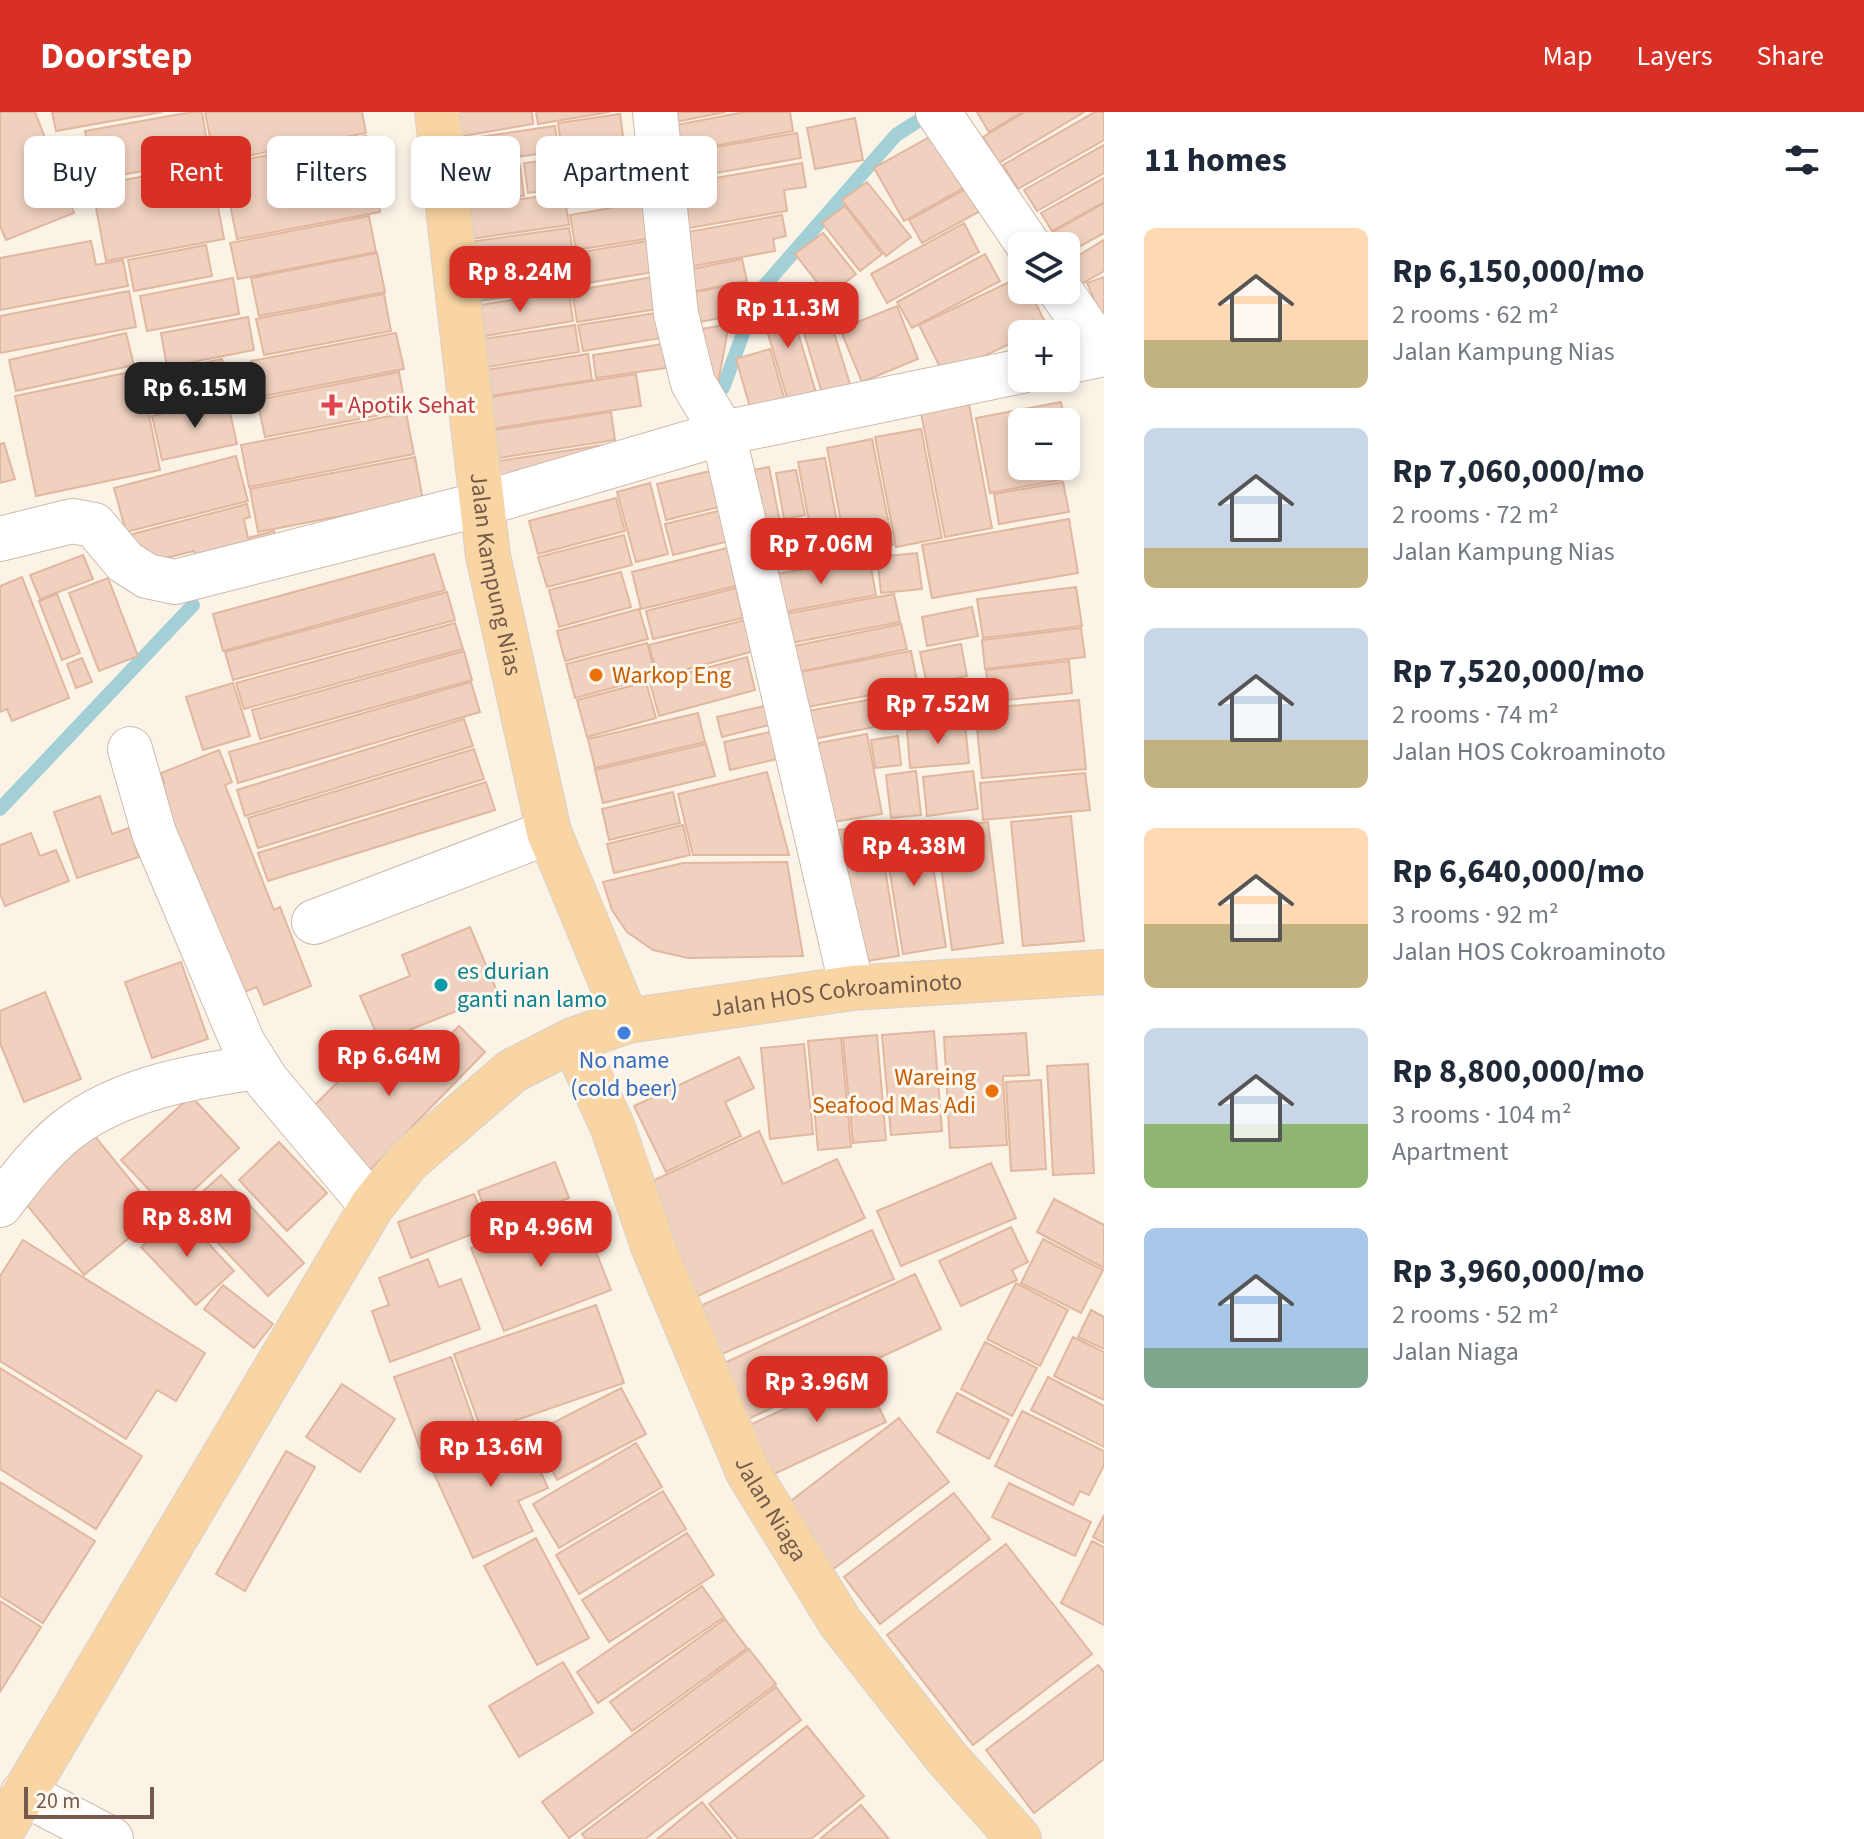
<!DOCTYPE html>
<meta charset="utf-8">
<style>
body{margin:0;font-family:"Source Sans 3",sans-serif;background:#f6f6f7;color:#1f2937;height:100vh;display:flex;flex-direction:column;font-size:30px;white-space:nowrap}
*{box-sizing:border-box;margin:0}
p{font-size:26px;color:#747a83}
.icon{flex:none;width:44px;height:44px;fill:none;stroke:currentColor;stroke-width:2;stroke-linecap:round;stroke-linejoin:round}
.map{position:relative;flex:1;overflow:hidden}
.panel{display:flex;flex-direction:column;background:#fff;width:760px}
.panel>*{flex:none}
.top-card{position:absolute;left:24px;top:24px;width:760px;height:72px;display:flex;gap:16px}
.fabs{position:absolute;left:1008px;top:120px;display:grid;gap:16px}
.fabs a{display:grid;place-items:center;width:72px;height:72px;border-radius:12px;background:#fff;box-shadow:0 4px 12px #0003;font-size:40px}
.scale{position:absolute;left:24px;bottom:20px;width:130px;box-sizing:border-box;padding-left:8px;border:4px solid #74594c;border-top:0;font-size:22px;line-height:28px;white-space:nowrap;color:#74594c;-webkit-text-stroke:6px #fef7ed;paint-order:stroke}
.price{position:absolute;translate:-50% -68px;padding:0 18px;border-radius:16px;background:#d93025;color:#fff;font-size:26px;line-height:52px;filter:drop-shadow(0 2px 4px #0008)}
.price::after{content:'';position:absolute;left:50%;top:48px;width:24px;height:18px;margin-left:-12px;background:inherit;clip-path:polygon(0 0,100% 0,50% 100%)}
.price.selected{background:#222;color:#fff}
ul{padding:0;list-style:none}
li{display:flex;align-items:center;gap:24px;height:200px;padding:0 40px}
li span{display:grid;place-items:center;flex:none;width:224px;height:160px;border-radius:12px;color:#555}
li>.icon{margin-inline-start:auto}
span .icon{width:96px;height:96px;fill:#fffc;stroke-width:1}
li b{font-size:34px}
h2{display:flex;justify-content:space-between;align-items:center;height:96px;padding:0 40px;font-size:34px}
.tag{padding:0 28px;border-radius:12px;background:#fff;box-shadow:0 4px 12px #0003;font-size:28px;line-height:72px}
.tag.selected{background:#d93025;color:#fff}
header{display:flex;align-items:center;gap:48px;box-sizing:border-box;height:112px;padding:0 40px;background:#d93025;color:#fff}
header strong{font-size:38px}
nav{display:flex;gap:44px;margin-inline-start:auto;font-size:28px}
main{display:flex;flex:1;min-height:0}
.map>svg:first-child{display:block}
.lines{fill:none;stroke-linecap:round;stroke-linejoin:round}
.stream{stroke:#a2d0d6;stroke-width:14}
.building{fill:#f0d1bf;stroke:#e2b7a0;stroke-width:2}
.minor-casing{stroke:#cdbaad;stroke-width:46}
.major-casing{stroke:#d8d1cd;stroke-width:46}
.minor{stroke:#fff;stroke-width:44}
.major{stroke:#f8d5a2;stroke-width:44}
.health-dot{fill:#e0444e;stroke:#fef7ed;stroke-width:3}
.food-dot{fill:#e8710a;stroke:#fef7ed;stroke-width:3}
.culture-dot{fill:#0f9aa8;stroke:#fef7ed;stroke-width:3}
.shop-dot{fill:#3f7fe0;stroke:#fef7ed;stroke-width:3}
.labels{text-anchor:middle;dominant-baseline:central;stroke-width:6;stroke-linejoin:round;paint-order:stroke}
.health-label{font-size:24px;fill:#be3a42;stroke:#fef7ed;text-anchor:start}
.street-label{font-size:24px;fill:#74594c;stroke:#fef7ed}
.food-label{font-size:24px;fill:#c56008;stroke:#fef7ed;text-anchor:start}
.culture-label{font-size:24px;fill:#0d838f;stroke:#fef7ed;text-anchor:start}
.shop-label{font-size:24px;fill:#366cbe;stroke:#fef7ed}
</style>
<header>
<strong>Doorstep</strong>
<nav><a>Map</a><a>Layers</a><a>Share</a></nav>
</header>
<main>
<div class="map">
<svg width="1104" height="1727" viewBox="0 0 1104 1727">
<rect width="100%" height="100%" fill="#fcf3e7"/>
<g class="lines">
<g class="stream">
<path d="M723 276 758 181 896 23 932 0"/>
<path d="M0 697 193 493"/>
</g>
</g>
<g class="building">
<path d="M0 0H35L74 101 6 128 0 114Z"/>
<path d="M52 0H162L56 19Z"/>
<path d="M192 0H202L210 47 93 68 85 19Z"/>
<path d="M205 0H362L366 21 215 50Z"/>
<path d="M452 0H532L533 12 457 25Z"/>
<path d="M536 0H610L538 12Z"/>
<path d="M673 0H726L675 10Z"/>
<path d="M744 0H790L793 19 671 42 666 15Z"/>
<path d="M977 0H1022L989 20Z"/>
<path d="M1025 0H1084L999 51 983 25Z"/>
<path d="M1095 0H1104V28L1018 77 1003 53Z"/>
<path d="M620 2 624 31 562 39 558 11Z"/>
<path d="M855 6 863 48 815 57 807 16Z"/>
<path d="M555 14 559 39 468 52 464 27Z"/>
<path d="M942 18 972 71 904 109 874 56Z"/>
<path d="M797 21 801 46 676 68 671 43Z"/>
<path d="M366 24 380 100 237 127 222 52Z"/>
<path d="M1104 33V61L1037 99 1024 78Z"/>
<path d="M621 39 626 69 528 81 524 51Z"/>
<path d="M802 51 806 75 784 78 787 99 683 117 675 73Z"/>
<path d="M210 52 224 127 106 149 92 74Z"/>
<path d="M520 53 524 84 464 92 460 61Z"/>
<path d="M1104 66V90L1052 119 1041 101Z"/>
<path d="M867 70 911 125 886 144 842 88Z"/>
<path d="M969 75 982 98 922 131 909 108Z"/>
<path d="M564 81 569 113 470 127 466 95Z"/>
<path d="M652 89 658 125 576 138 570 103Z"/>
<path d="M1104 91V121L1066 142V134H1057L1050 122Z"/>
<path d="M845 94 882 142 860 159 822 111Z"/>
<path d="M782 103 786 124 773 127 775 139 683 156 676 122Z"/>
<path d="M369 104 376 140 238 167 230 131Z"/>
<path d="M964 111 979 140 887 191 871 162Z"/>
<path d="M569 116 573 140 473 154 469 130Z"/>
<path d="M823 121 856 162 828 184 795 142Z"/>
<path d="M654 128 660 159 581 172 576 141Z"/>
<path d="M1104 128V159L1076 175 1066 159V151Z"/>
<path d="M91 129 96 153 123 148 128 174 0 198V146Z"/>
<path d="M206 133 212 164 134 179 128 148Z"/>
<path d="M574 140 579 175 471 190 466 157Z"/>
<path d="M377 141 385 180 259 204 251 166Z"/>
<path d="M985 142 1000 169 912 216 897 190Z"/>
<path d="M742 147 747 169 686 181 682 159Z"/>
<path d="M1022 164V178H1029L1047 214 1022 222V226L944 263 919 213Z"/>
<path d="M653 165 658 197 577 210 572 179Z"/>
<path d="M1104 165V211L1087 171Z"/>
<path d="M233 166 239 202 147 219 140 184Z"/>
<path d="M734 173 739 202 686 213 679 183Z"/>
<path d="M129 179 136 215 0 241V204Z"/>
<path d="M569 179 573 209 473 226 468 195Z"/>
<path d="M821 179 850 272 822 281 794 188Z"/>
<path d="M384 182 391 219 264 243 256 207Z"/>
<path d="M787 184 817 284 789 292 759 192Z"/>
<path d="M897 194 918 247 862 270 840 217Z"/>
<path d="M663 200 667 225 583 239 578 213Z"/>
<path d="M248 205 254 238 167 255 161 221Z"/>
<path d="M729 212 718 271 700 273 690 219Z"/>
<path d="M575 213 579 240 475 257 470 229Z"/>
<path d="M126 221 134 253 16 279 9 248Z"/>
<path d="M396 221 404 257 258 285 251 249Z"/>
<path d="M663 232 666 256 596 266 593 243Z"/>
<path d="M770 237 786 292 752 302 736 247Z"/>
<path d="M588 242 592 268 483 285 479 259Z"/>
<path d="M222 247 230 282 152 299 145 264Z"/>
<path d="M140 258 160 358 36 384 15 284Z"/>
<path d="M399 260 406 298 265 325 257 288Z"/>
<path d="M636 262 641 294 483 318 478 287Z"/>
<path d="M227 287 237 332 162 348 152 304Z"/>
<path d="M968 287 992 416 945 425 920 296Z"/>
<path d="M1061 290 1065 310H1022V354H1066V317L1075 365 990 381 976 306Z"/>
<path d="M611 300 615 328 492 347 488 319Z"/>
<path d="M406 301 414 342 249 375 241 333Z"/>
<path d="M921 317 942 426 896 435 875 325Z"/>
<path d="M872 327 893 433 847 442 827 336Z"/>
<path d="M4 331 15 367 0 371V332Z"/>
<path d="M610 332 501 371 498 349Z"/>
<path d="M236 344 248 389 126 420 114 376Z"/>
<path d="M415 345 423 388 258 420 250 377Z"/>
<path d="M825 346 843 442 816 447 798 350Z"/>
<path d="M769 355 780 410 753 415 742 360Z"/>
<path d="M722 356 731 392 666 408 657 372Z"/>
<path d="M796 358 805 403 784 407 776 361Z"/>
<path d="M1063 370 1069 400 999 412 994 382Z"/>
<path d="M650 371 668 442 636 450 617 380Z"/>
<path d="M616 386 625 419 538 442 529 409Z"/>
<path d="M247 392 250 405 244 407 248 426 274 419 279 441 201 461 194 439 133 454 125 424Z"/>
<path d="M734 395 741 426 673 443 665 412Z"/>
<path d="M1069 407 1078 461 932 486 922 433Z"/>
<path d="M801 414 808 451 768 459 760 422Z"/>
<path d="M624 423 632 453 547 475 538 445Z"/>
<path d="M731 435 740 473 641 497 632 460Z"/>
<path d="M917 441 922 477 881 481 877 445Z"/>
<path d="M434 442 445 478 223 539 213 502Z"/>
<path d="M83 443 93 467 40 487 30 463Z"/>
<path d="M869 445 876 483 773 502 766 464Z"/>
<path d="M621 460 631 495 559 515 549 478Z"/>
<path d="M22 465 69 586 12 609 7 597 0 600V474Z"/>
<path d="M108 466 138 544 99 559 69 481Z"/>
<path d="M1076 475 1082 514 983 526 977 487Z"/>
<path d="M736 476 743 506 653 527 646 499Z"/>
<path d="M447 480 455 508 233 568 225 540Z"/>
<path d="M57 482 80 541 62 548 39 489Z"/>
<path d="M894 482 900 510 786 532 780 503Z"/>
<path d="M972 495 978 524 927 534 922 505Z"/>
<path d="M639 497 648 527 565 549 557 519Z"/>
<path d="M749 507 758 538 658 565 649 533Z"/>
<path d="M455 511 463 537 244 597 236 571Z"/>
<path d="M901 512 907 537 794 561 789 535Z"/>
<path d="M1081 516 1085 545 985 557 982 528Z"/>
<path d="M647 531 656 564 575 586 566 552Z"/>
<path d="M961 532 967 564 927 572 920 540Z"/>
<path d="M464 539 472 568 260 627 252 598Z"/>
<path d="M911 539 918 574 802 596 795 561Z"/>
<path d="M747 545 755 578 659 604 650 571Z"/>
<path d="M82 546 92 570 76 576 67 552Z"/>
<path d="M1069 549 1072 581 989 590 986 558Z"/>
<path d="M972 567 977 591 909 604 905 580Z"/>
<path d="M471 570 480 600 238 671 229 640Z"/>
<path d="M646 570 656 606 587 625 577 588Z"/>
<path d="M233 571 250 624 203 638 186 585Z"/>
<path d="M900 582 905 609 808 628 802 600Z"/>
<path d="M1079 588 1086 657 982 666 975 597Z"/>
<path d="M764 594 769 613 722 625 717 605Z"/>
<path d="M698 601 705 630 595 656 588 627Z"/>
<path d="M464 607 473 634 245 704 237 678Z"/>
<path d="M965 612 969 651 910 656 907 618Z"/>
<path d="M775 619 781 646 730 658 724 630Z"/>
<path d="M867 622 882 702 821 712 808 633Z"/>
<path d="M898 624 901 653 875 656 871 628Z"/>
<path d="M706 632 715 664 603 691 595 658Z"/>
<path d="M474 637 484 667 258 736 248 706Z"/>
<path d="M219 638 232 670 225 673 274 798 280 795 311 874 264 893 257 875 233 884 150 676 164 671 161 661Z"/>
<path d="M916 659 921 703 891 706 886 663Z"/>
<path d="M973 659 978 697 927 704 923 665Z"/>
<path d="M767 660 789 743H693L678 682Z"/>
<path d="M1085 661 1090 698 983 708 980 671Z"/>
<path d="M486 670 495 698 268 769 258 741Z"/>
<path d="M673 680 680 711 609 728 602 697Z"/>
<path d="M100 684 112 722 129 716 139 745 77 766 54 700Z"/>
<path d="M1071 704 1084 829 1023 834 1011 710Z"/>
<path d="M988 710 1003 831 952 838 936 716Z"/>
<path d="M926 711 946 835 903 842 883 718Z"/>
<path d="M878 712 899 844 853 851 832 719Z"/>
<path d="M683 713 690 743 614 761 607 732Z"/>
<path d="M31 721 40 744 56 738 69 769 5 794 0 782V733Z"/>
<path d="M787 750 803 844 688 846 653 838 627 820 612 798 603 770 683 751Z"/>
<path d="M470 815 498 882 380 930 360 884 410 864 402 843Z"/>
<path d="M181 850 208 927 152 946 125 870Z"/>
<path d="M45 880 81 967 24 990 0 931V899Z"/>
<path d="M459 914 485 940 367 1061 306 1002 375 932 409 965Z"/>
<path d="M934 919 942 1019 891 1023 882 923Z"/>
<path d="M1026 921 1029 963 1003 964 1007 1033 950 1036 944 925Z"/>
<path d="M877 923 886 1028 853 1031 843 926Z"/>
<path d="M841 926 851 1035 818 1038 808 929Z"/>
<path d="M804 932 813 1022 770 1027 761 936Z"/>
<path d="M739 945 754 976 725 990 741 1024 666 1060 634 994Z"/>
<path d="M1088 952 1094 1061 1053 1063 1047 954Z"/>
<path d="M1041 968 1046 1057 1011 1059 1006 970Z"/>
<path d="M191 984 239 1036 170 1100 121 1048Z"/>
<path d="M759 1019 783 1072 837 1047 865 1106 698 1184 646 1072Z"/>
<path d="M93 1022 158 1102 84 1163 18 1082Z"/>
<path d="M279 1030 327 1081 287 1119 239 1068Z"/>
<path d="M555 1050 569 1086 492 1116 478 1079Z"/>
<path d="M991 1051 1016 1106 901 1154 877 1099Z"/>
<path d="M221 1063 304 1151 268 1184 185 1096Z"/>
<path d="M474 1082 488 1116 411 1146 398 1110Z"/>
<path d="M1054 1087 1104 1113V1156L1037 1120Z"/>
<path d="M578 1094 611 1178 504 1219 471 1136Z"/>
<path d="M179 1100 234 1159 196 1193 141 1135Z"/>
<path d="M1011 1115 1028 1150 1012 1158 1017 1168 961 1194 939 1149Z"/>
<path d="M872 1118 894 1167 722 1242 700 1194Z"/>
<path d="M1043 1127 1103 1158 1081 1201 1021 1171Z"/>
<path d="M23 1128 205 1241 176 1289 157 1278 126 1327 0 1249V1164Z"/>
<path d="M428 1147 439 1175 461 1167 480 1217 390 1250 372 1199 389 1193 379 1166Z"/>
<path d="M915 1162 941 1217 744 1309 718 1254Z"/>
<path d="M1016 1171 1068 1198 1040 1254 987 1227Z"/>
<path d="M223 1173 273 1212 254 1236 204 1197Z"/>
<path d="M596 1193 624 1271 482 1320 454 1242Z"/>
<path d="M1091 1198 1104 1205V1237L1078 1225Z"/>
<path d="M1073 1225 1104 1240V1288L1054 1264Z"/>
<path d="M985 1230 1037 1256 1012 1304 961 1277Z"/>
<path d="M451 1245 476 1316 420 1337 394 1265Z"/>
<path d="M0 1256 142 1344 96 1417 0 1357Z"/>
<path d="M862 1260 886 1310 772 1363 748 1314Z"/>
<path d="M1048 1265 1104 1294V1335L1031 1298Z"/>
<path d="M342 1272 395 1307 360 1360 306 1325Z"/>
<path d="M621 1276 646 1322 557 1368 533 1321Z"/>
<path d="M957 1281 1009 1308 989 1347 937 1320Z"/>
<path d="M1022 1299 1104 1339V1353L1089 1383 1080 1379 1073 1393 995 1354Z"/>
<path d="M899 1306 949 1370 832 1458 783 1395Z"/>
<path d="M519 1312 548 1376 518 1389 533 1419 473 1446 430 1353Z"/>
<path d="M636 1331 662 1375 559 1436 533 1392Z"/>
<path d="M286 1339 315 1355 245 1479 216 1462Z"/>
<path d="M0 1370 95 1429 43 1511 0 1484Z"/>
<path d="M1009 1371 1091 1410 1075 1444 992 1405Z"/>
<path d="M663 1379 686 1417 579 1482 556 1443Z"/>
<path d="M954 1381 990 1427 880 1512 844 1465Z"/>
<path d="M1104 1403V1431L1093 1425Z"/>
<path d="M687 1421 714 1463 609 1530 582 1488Z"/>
<path d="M536 1426 589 1526 537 1553 484 1454Z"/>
<path d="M1092 1429 1104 1435V1513L1061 1491Z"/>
<path d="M1006 1432 1092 1542 973 1633 887 1523Z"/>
<path d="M702 1474 724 1505 598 1591 577 1560Z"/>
<path d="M0 1489 41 1515 0 1580Z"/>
<path d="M725 1507 747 1536 632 1619 610 1590Z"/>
<path d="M749 1537 776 1572 569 1726 542 1690Z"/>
<path d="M563 1550 593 1601 519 1645 489 1594Z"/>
<path d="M1098 1553 1104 1560V1647L1034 1701 986 1638Z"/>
<path d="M776 1575 801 1608 645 1727H586L582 1722Z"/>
<path d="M807 1614 864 1684 811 1727H738L709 1692Z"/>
<path d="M702 1690 732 1727H657Z"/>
<path d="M861 1693 889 1727H820Z"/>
</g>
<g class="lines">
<g class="minor-casing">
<g id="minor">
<path d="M655 0 676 202 693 271 723 321 852 876"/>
<path d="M938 0 1029 134"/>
<path d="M1060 178 1104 242 1066 250"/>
<path d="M0 427 72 409 94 413 125 450 147 464 175 470 485 391 723 321 1022 259"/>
<path d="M130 637 154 721 243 931 267 969 372 1094"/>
<path d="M314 810 549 720"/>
<path d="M0 1093C20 1067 40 1040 66 1019 119 977 193 964 258 955"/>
<path d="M23 1681 111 1727"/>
</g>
</g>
<g class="major-casing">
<g id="major">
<path id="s1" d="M437 0 488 444 549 720 627 909"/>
<path id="s2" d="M573 928 613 1016 653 1134 748 1360 840 1510 946 1645 1019 1727"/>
<path id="s3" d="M0 1722 372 1094 408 1049 512 959 573 928 627 909 852 876 1104 860"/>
</g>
</g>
<use href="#minor" class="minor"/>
<use href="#major" class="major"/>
</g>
<path class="health-dot" d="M328 281h8v8h8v8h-8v8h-8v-8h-8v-8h8z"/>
<g class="food-dot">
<circle cx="596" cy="563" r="8"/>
<circle cx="992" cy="979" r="8"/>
</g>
<circle class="culture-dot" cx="441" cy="873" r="8"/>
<circle class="shop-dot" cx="624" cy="921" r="8"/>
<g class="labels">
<g class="health-label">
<text x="348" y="293">Apotik Sehat</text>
</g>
<g class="street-label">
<text stroke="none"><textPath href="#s1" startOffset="466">Jalan Kampung Nias</textPath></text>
<text stroke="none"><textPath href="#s3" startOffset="1262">Jalan HOS Cokroaminoto</textPath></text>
<text stroke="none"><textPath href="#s2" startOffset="510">Jalan Niaga</textPath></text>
</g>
<g class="food-label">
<text x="612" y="563">Warkop Eng</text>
<text x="976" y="965" text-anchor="end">Wareing<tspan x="976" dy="28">Seafood Mas Adi</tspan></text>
</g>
<g class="culture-label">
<text x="457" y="859">es durian<tspan x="457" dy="28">ganti nan lamo</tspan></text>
</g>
<g class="shop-label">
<text x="624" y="948">No name<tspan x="624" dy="28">(cold beer)</tspan></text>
</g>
</g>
</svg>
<div class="fabs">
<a><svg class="icon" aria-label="layers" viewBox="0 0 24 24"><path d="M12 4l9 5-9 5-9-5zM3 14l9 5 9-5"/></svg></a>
<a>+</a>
<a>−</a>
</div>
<div class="scale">20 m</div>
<b class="price" style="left:520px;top:202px">Rp 8.24M</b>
<b class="price" style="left:788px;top:238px">Rp 11.3M</b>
<b class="price selected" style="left:195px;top:318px">Rp 6.15M</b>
<b class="price" style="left:821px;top:474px">Rp 7.06M</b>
<b class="price" style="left:938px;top:634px">Rp 7.52M</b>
<b class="price" style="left:914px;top:776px">Rp 4.38M</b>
<b class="price" style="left:389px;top:986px">Rp 6.64M</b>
<b class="price" style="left:187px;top:1147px">Rp 8.8M</b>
<b class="price" style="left:541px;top:1157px">Rp 4.96M</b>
<b class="price" style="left:817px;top:1312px">Rp 3.96M</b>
<b class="price" style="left:491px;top:1377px">Rp 13.6M</b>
<div class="top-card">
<a class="tag">Buy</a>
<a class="tag selected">Rent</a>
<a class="tag">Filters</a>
<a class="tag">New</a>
<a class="tag">Apartment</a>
</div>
</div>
<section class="panel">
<h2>11 homes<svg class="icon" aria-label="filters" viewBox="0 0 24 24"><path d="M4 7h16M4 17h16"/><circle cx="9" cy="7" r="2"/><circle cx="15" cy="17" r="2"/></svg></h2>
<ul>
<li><span style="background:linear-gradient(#ffd9b3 70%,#c2b280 0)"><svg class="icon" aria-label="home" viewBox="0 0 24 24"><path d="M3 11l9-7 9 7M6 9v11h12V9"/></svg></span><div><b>Rp 6,150,000/mo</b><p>2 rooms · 62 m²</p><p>Jalan Kampung Nias</p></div></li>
<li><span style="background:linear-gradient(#c9d6e8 75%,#c2b280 0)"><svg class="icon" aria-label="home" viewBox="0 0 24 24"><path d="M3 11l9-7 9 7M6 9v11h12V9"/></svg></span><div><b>Rp 7,060,000/mo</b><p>2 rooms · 72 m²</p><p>Jalan Kampung Nias</p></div></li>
<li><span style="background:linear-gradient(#c9d6e8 70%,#c2b280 0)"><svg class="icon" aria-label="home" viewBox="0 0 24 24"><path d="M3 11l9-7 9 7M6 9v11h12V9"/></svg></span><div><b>Rp 7,520,000/mo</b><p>2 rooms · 74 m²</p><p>Jalan HOS Cokroaminoto</p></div></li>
<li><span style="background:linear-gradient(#ffd9b3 60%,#c2b280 0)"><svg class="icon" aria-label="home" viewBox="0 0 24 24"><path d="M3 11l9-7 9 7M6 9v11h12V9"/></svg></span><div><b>Rp 6,640,000/mo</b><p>3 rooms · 92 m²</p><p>Jalan HOS Cokroaminoto</p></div></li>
<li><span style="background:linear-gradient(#c9d6e8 60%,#8fb573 0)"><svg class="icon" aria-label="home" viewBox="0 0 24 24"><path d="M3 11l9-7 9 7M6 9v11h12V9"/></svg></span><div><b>Rp 8,800,000/mo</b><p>3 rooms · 104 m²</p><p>Apartment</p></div></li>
<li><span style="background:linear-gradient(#a9c7e8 75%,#7fa58c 0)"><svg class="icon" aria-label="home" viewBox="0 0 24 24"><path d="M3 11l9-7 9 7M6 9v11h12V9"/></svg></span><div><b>Rp 3,960,000/mo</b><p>2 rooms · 52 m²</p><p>Jalan Niaga</p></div></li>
</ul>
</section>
</main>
